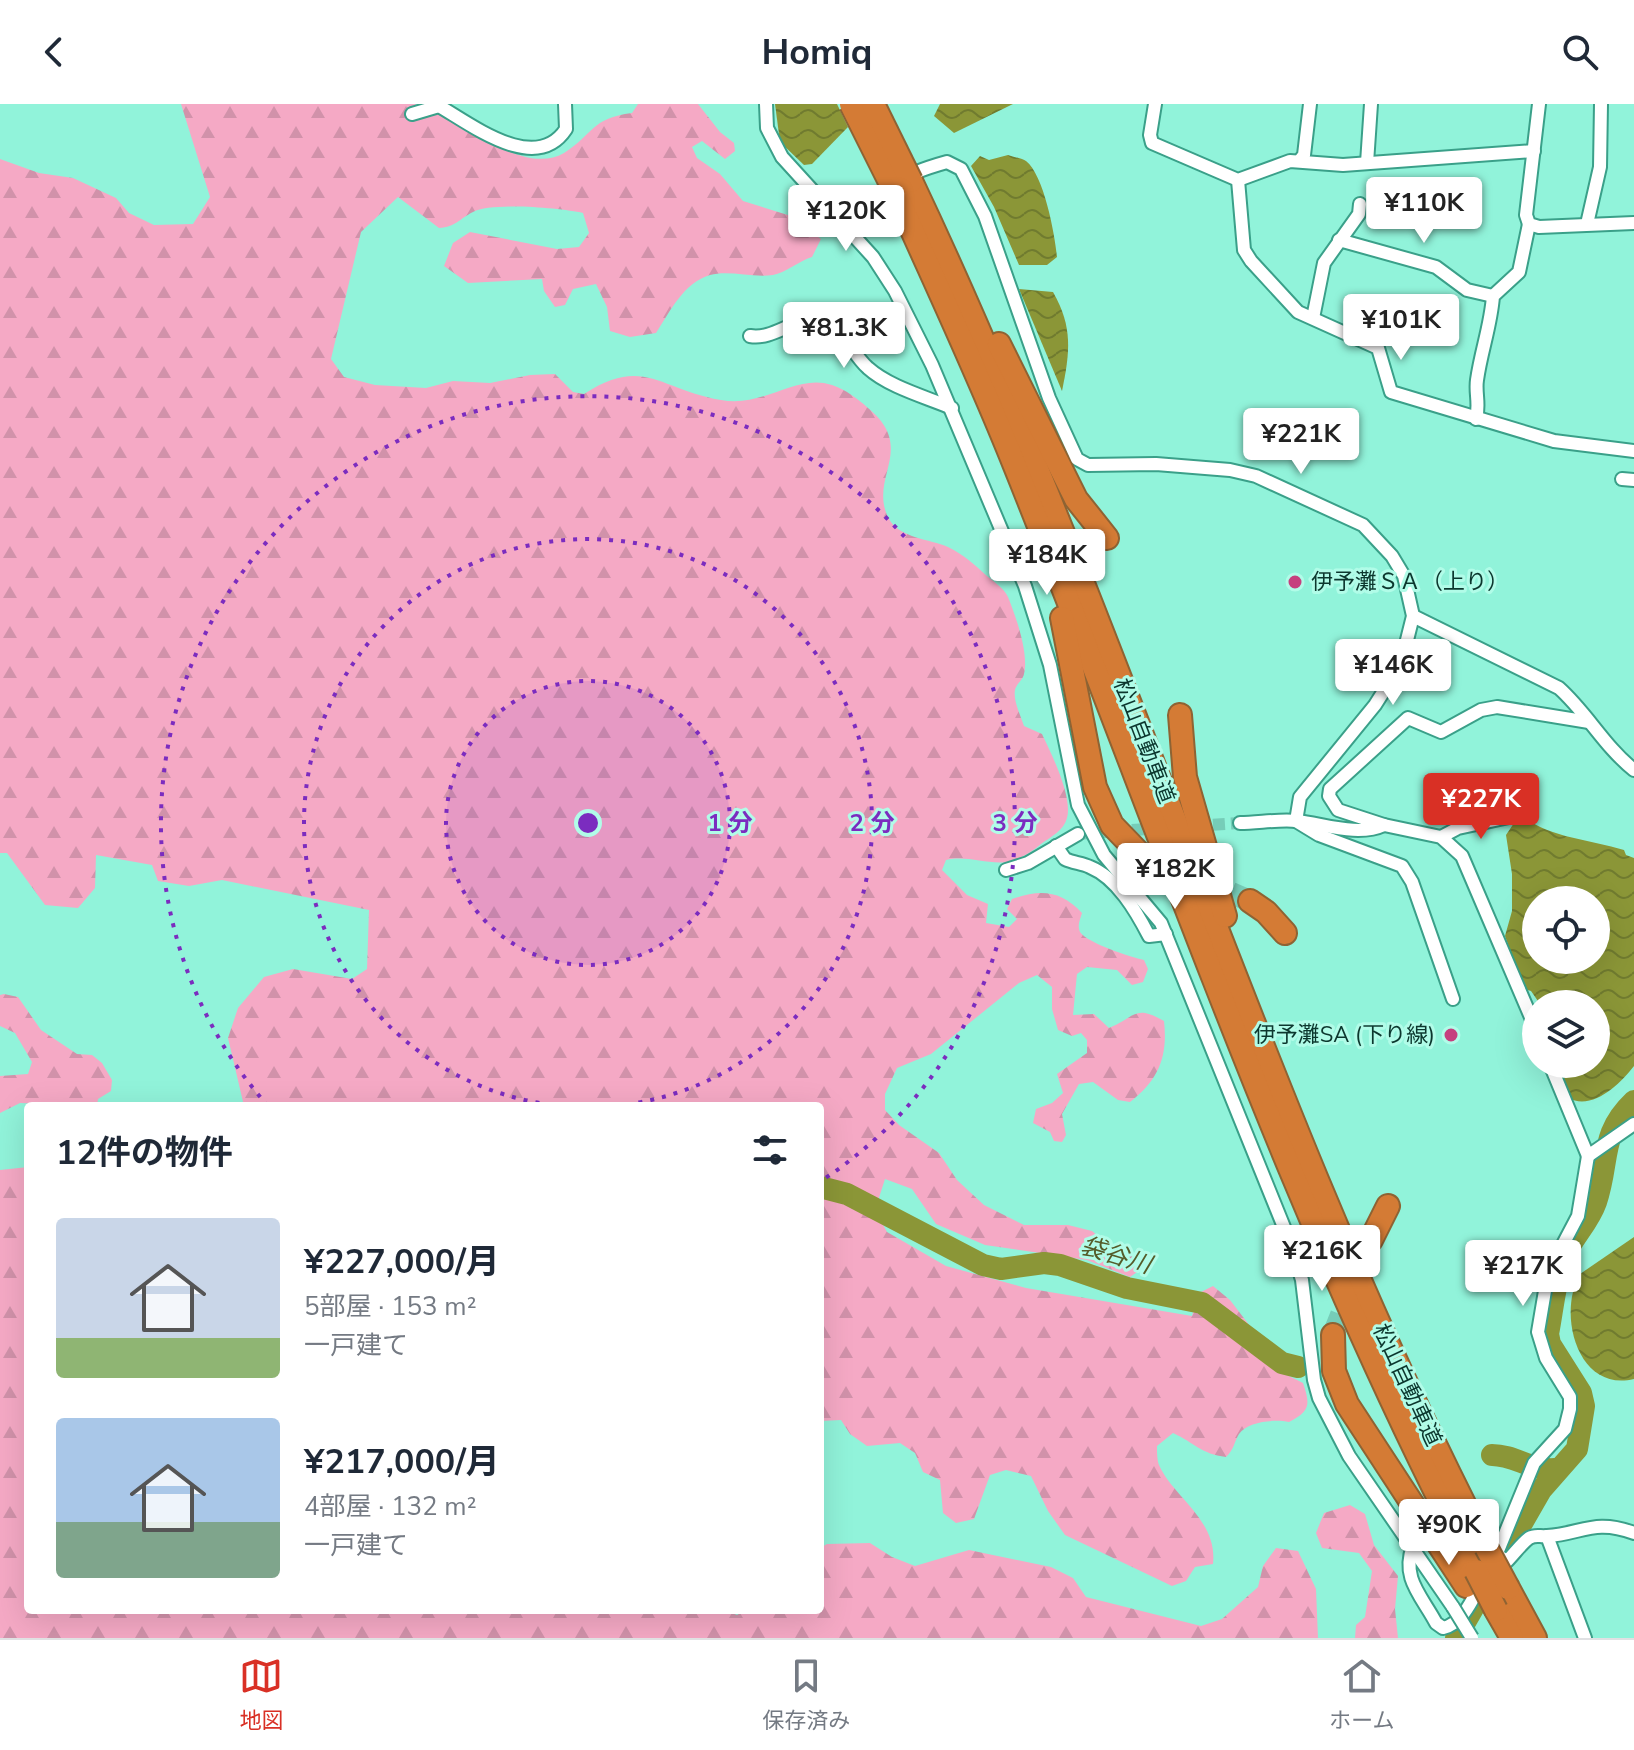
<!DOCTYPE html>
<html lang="ja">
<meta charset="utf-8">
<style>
body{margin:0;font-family:"Nunito Sans","Noto Sans JP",sans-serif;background:#f2f2f3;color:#1f2937;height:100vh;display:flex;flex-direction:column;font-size:30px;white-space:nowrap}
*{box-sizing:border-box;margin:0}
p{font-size:26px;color:#747a83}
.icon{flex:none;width:44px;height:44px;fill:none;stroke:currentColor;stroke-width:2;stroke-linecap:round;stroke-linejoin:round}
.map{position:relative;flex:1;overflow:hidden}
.panel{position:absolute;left:24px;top:998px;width:800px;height:512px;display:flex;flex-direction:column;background:#fff;border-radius:8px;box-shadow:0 8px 32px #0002}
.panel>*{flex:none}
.buttons{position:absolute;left:1522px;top:782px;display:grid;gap:16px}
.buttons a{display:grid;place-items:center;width:88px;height:88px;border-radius:50%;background:#fff;box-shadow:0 8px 32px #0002;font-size:40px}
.price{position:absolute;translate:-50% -68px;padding:0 18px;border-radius:8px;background:#fff;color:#222;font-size:26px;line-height:52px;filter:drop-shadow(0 2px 4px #0008)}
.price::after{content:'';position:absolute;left:50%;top:48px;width:24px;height:18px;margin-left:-12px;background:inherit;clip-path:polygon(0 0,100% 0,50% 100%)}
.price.current{background:#d93025;color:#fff}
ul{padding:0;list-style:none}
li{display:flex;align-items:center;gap:24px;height:200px;padding:0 32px}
li span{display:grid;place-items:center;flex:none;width:224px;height:160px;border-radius:8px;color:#555}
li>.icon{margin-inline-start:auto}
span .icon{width:96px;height:96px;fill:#fffc;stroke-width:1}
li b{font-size:34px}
h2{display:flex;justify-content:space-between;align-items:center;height:96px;padding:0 32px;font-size:34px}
header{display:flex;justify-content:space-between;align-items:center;height:104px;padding:0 32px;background:#fff;font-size:36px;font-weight:700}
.tab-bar{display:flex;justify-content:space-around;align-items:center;height:112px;border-top:2px solid #e0e1e3;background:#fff;font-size:22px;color:#747a83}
.tab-bar a{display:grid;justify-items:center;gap:4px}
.tab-bar .current{color:#d93025}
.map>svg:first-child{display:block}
.forest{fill:url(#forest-firs)}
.water{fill:url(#water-waves);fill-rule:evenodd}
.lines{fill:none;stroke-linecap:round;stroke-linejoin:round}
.river{stroke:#8b9637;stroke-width:22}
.minor-tunnel{stroke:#76cdb8;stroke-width:12;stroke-dasharray:12 6;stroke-linecap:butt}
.motorway-tunnel{stroke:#76cdb8;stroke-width:22;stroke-dasharray:22 11;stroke-linecap:butt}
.minor-casing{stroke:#3aa089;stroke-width:16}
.motorway-casing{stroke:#8e6333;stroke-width:26}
.minor{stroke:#fff;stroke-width:12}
.motorway{stroke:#d47b35;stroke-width:22}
.minor-bridge-casing{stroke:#3aa089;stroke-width:16;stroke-linecap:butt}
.motorway-bridge-casing{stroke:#8e6333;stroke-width:26;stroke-linecap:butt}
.minor-bridge{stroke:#fff;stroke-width:12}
.motorway-bridge{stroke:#d47b35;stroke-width:22}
.ring{fill:none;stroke:#7b2cbf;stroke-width:4;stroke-dasharray:4 8}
.poi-dot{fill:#c63f7e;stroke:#b1fce8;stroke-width:3}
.labels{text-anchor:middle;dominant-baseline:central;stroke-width:6;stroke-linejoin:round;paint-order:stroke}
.poi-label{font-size:22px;fill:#0c372e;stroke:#b1fce8;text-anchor:start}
.street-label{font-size:22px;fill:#0c372e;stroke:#b1fce8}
.water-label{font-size:24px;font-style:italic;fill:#545b29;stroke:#b1fce8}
.centre{fill:#7b2cbf;stroke:#b1fce8;stroke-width:4}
.ring-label{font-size:24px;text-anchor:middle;font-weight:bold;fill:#7b2cbf;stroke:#b1fce8;stroke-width:6;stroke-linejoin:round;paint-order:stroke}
</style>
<header><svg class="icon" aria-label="back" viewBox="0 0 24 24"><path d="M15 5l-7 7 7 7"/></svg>Homiq<svg class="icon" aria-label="search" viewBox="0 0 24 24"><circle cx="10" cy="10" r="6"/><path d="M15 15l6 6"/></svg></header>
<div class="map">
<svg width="1634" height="1534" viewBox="0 0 1634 1534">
<defs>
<pattern id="forest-firs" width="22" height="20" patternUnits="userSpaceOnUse" patternTransform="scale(2)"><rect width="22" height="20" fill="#f5a9c5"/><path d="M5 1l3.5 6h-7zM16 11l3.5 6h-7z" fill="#d192aa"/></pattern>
<pattern id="water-waves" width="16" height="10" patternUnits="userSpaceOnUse" patternTransform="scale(2)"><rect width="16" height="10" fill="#8b9637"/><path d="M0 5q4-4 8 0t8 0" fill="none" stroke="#707b2f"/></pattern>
</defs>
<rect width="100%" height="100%" fill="#91f3da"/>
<g class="forest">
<path d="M181 0H415C426 9 436 8 448 14 478 29 528 70 564 49 594 30 591 14 632 9L638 0H698L720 28 734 39 735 47 725 55 702 37 692 43 697 54 720 70 743 97 791 112 821 135 812 153C799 157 785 169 773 171 753 174 729 166 710 171 683 179 670 208 656 229L630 233 610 227 607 203 596 180 573 185 565 201 555 203 544 187 542 175 468 179 444 162 453 139 470 128 557 145 579 143 589 129 583 109C560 104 493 98 473 108 459 115 456 123 439 124L398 93 361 128 331 255 344 273 375 281 426 284 453 277 490 279 530 271 555 270 573 288 584 290C644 251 660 286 721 296 764 304 796 269 832 281 846 286 857 294 868 304 918 345 867 374 889 415 899 434 930 435 948 443 964 451 974 460 987 472 994 478 1004 484 1008 493 1016 513 1029 549 1024 570 1023 576 1016 580 1015 586 1013 597 1021 612 1024 622L1042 630C1051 649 1073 693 1067 714 1064 726 1051 733 1041 740 1033 747 1019 756 1008 758 987 761 967 751 946 756L942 766 967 791 988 800 986 819 1009 823 1017 815 1007 805 1012 795C1040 785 1061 786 1082 809 1080 816 1077 821 1080 828 1087 839 1131 853 1144 856L1148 865 1143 878 1132 881 1117 866 1087 863 1077 870 1073 911 1094 910 1109 924C1136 913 1134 900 1164 917 1168 952 1159 976 1130 998L1118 996 1093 978 1079 980 1062 1010 1066 1031 1062 1038 1054 1037 1050 1028 1033 1019 1036 1005 1052 999 1063 989 1057 970 1087 949V936L1081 929 1072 932 1058 926 1052 905V883L1037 871 1019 879 931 950 897 964 885 990V1006L899 1021 939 1049 957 1076 984 1101 1024 1121H1068L1092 1127 1109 1141 1140 1155 1143 1164 1130 1173 1087 1156 985 1141 936 1120 912 1085 885 1075 875 1106 887 1128 946 1162 1026 1184 1192 1212 1199 1189 1213 1182 1230 1196 1263 1239 1275 1265 1303 1279C1310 1300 1311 1307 1289 1318 1275 1315 1248 1317 1239 1330 1234 1338 1234 1346 1226 1353 1201 1350 1195 1339 1173 1329L1157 1342C1157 1347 1157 1356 1159 1361 1173 1393 1218 1416 1213 1460L1195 1463 1186 1477 1172 1482 1065 1431 1048 1407 1031 1372 1006 1366 990 1371 974 1415 956 1419 943 1409 940 1376 923 1368 915 1349 900 1339 867 1342 850 1330 841 1316 820 1317V1002H244L228 934 238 904 264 873 293 865 352 875 367 865 369 806 222 776 189 782 158 777 152 761 96 751 95 784 78 804 45 801 7 749H0V55L39 69 73 74 116 94 129 109 154 121 193 120 210 93Z"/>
<path d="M4 890 18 893 41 926 77 950 92 951 102 959 112 976 111 987 98 995 97 1002 20 999 0 1009V972L28 970 32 958 15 929 0 922V891Z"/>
<path d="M28 1063V1506H724L737 1511 746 1506H820V1444L827 1440 870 1439 892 1453 915 1462 969 1446 1051 1463 1073 1474 1086 1493 1201 1522 1222 1515 1258 1483 1263 1462 1276 1444 1298 1447 1316 1485 1318 1534H0V1066Z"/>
<path d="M1350 1401 1365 1410 1374 1441 1398 1472 1395 1505 1398 1534H1355L1356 1521 1365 1513 1372 1467 1359 1449 1322 1444 1316 1429 1324 1409Z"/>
</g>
<g class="water">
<path d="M775 0H837L848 23 812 60 804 61 780 38Z"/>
<path d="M940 0H1013L954 29 934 12Z"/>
<path d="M1008 51C1013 53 1021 54 1026 57 1044 71 1055 131 1057 153L1047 161H1019L994 103 971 62 980 52 989 56Z"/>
<path d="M1019 185 1053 188C1073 223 1070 248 1062 287Z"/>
<path d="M1520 710C1548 734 1589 735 1624 746L1626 751 1634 754V962C1620 980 1593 1007 1568 994L1555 960H1596V900H1540L1531 887 1524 885 1505 832 1512 807V770L1506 731ZM1536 796H1596V856H1536Z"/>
<path d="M1634 1133V1275C1577 1289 1557 1209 1580 1170Z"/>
</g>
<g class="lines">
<g class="river">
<path d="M820 1083 847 1090 983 1161 1001 1165 1044 1159 1060 1161 1127 1184 1202 1199 1282 1259 1298 1263"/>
<path d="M1492 1351C1515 1351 1531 1367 1555 1365"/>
<path d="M1456 1534 1541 1386 1577 1345 1584 1302 1581 1289 1550 1240 1548 1230C1553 1205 1555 1175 1565 1151 1574 1132 1589 1118 1596 1098 1610 1057 1599 1030 1634 997"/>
</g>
<g class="minor-tunnel">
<path d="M1195 722 1240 719"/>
<path d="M1078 730 1161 724"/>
</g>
<g class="motorway-tunnel">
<path d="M1140 750 1250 797"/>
<path d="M1333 1231 1371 1136"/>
</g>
<g class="minor-casing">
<g id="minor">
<path d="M766 0 767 24 782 53 873 153 895 187 932 261 1025 482 1050 561 1078 701 1104 751 1161 819 1292 1143 1302 1176 1314 1276 1319 1294 1349 1352 1453 1503"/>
<path d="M1155 0 1150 31 1152 39 1238 76 1290 57 1343 61 1534 47"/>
<path d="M1539 0 1526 111 1529 120 1539 123 1634 119"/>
<path d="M412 10 439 2C472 21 536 71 566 25L565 0"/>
<path d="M1300 56 1304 51 1310 0"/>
<path d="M1367 59 1371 0"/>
<path d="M1238 76 1244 146 1251 157 1298 208 1378 244 1391 288 1554 337 1634 347"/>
<path d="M1587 120 1600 63 1601 0"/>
<path d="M847 122C878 84 900 71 947 58L961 65 985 112 1049 294 1077 355 1088 361 1156 360 1230 366 1256 372 1363 421 1392 452 1404 472 1413 512 1401 560 1375 601 1300 693 1296 717 1319 731 1402 762 1412 778 1453 895"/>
<path d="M1339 136 1436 163 1467 186 1493 192"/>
<path d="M1313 214 1324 159 1359 110 1360 100"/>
<path d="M750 232C773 236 792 215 815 216 843 217 850 249 868 264 889 283 926 293 952 304"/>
<path d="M1476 315C1480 300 1475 289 1477 276 1481 247 1491 221 1493 192L1519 168 1529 120"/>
<path d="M1622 375 1634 376"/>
<path d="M1413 512 1559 584C1587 609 1604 642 1634 666"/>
<path d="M1240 719C1258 719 1279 715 1297 717 1324 720 1358 733 1384 721L1338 706 1329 692 1330 685 1408 614 1441 628 1481 606 1497 603 1589 618"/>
<path d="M1384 721 1441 733 1462 752 1536 925"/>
<path d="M1441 733 1458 724 1509 713"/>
<path d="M1056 742 1065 755C1073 759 1082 759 1090 763 1117 774 1136 807 1149 832L1166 830"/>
<path d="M1006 766 1028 759 1078 730"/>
<path d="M1550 960 1588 1052 1634 1020"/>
<path d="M1547 1432 1585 1534"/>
<path d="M1413 1442C1401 1474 1421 1491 1436 1519L1443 1524C1463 1520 1473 1494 1482 1478"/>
<path d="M1497 1451 1507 1457C1514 1450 1521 1440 1529 1434 1536 1430 1540 1433 1547 1432 1582 1430 1594 1414 1634 1429"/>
<path d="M1493 1459 1534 1359 1565 1325 1570 1305V1293L1546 1254 1538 1228 1548 1169 1578 1112 1588 1052"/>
</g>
</g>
<g class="motorway-casing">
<g id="motorway">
<path d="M911 77C1123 524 1259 1004 1486 1443"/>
<path d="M894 86C935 178 978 269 1015 362 1164 732 1290 1112 1476 1467"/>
<path d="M999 240 1076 395 1107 434"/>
<path d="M1062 514 1095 683 1112 721 1140 750"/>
<path d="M1180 611 1185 673 1225 812"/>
<path d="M1250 797 1266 808 1285 829"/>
<path d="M1371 1136 1388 1102"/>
<path d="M1333 1231 1334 1267 1347 1300 1466 1482"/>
<path d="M1508 1484 1535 1534"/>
<path d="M1496 1506 1512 1534"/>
</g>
</g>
<use href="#minor" class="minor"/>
<use href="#motorway" class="motorway"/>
<g class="minor-bridge-casing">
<path id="minor-bridge" d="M1453 1503 1472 1534"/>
</g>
<g class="motorway-bridge-casing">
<g id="motorway-bridge">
<path d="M851 0 894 86"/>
<path d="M873 0 911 77"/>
<path d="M1486 1443 1508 1484"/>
<path d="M1476 1467 1496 1506"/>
</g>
</g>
<use href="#minor-bridge" class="minor-bridge"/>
<use href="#motorway-bridge" class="motorway-bridge"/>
</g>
<circle cx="588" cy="719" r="142" fill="#7b2cbf" fill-opacity=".12"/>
<g class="ring">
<circle cx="588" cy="719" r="142"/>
<path d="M563 1002A284 284 0 1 1 613 1002"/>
<path d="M268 1002A427 427 0 1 1 821 1077"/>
</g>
<g class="poi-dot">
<circle cx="1295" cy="478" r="8"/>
<circle cx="1451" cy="931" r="8"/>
</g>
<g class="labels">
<g class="poi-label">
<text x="1311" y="478">伊予灘ＳＡ（上り）</text>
<text x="1435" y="931" text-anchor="end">伊予灘SA (下り線)</text>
</g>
<g class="street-label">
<text transform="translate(1144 637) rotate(69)">松山自動車道</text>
<text transform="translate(1407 1281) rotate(65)">松山自動車道</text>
</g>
<g class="water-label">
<text transform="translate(1116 1151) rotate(17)">袋谷川</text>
</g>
</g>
<circle cx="588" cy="719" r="12" class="centre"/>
<g class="ring-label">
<text x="730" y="727">1 分</text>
<text x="872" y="727">2 分</text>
<text x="1015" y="727">3 分</text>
</g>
</svg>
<div class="buttons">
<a><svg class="icon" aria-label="locate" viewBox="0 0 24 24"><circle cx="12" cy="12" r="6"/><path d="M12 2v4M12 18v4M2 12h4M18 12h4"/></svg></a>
<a><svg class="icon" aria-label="layers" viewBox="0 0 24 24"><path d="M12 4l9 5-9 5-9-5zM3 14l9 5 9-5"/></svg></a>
</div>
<b class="price" style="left:1424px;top:141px">¥110K</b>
<b class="price" style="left:846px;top:149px">¥120K</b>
<b class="price" style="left:1401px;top:258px">¥101K</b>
<b class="price" style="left:844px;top:266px">¥81.3K</b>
<b class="price" style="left:1301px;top:372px">¥221K</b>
<b class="price" style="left:1047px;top:493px">¥184K</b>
<b class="price" style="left:1393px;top:603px">¥146K</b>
<b class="price current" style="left:1481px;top:737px">¥227K</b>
<b class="price" style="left:1175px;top:807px">¥182K</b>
<b class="price" style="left:1322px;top:1189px">¥216K</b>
<b class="price" style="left:1523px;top:1204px">¥217K</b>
<b class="price" style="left:1449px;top:1463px">¥90K</b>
<section class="panel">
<h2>12件の物件<svg class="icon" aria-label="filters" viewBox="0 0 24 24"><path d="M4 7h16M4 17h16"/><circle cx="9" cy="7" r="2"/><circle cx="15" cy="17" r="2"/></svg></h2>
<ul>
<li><span style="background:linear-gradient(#c9d6e8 75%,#8fb573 0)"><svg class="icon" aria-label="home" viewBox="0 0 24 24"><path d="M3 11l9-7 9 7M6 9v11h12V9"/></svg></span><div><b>¥227,000/月</b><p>5部屋 · 153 m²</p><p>一戸建て</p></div></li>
<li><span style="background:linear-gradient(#a9c7e8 65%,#7fa58c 0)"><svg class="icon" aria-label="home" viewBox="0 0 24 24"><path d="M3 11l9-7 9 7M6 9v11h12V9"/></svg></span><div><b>¥217,000/月</b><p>4部屋 · 132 m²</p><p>一戸建て</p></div></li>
</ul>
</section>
</div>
<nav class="tab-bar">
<a class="current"><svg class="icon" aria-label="map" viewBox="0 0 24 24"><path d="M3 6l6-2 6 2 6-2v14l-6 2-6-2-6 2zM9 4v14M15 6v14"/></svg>地図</a>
<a><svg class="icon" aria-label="saved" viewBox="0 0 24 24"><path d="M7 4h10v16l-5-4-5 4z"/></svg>保存済み</a>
<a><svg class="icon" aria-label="home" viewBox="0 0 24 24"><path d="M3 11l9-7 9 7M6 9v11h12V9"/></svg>ホーム</a>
</nav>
